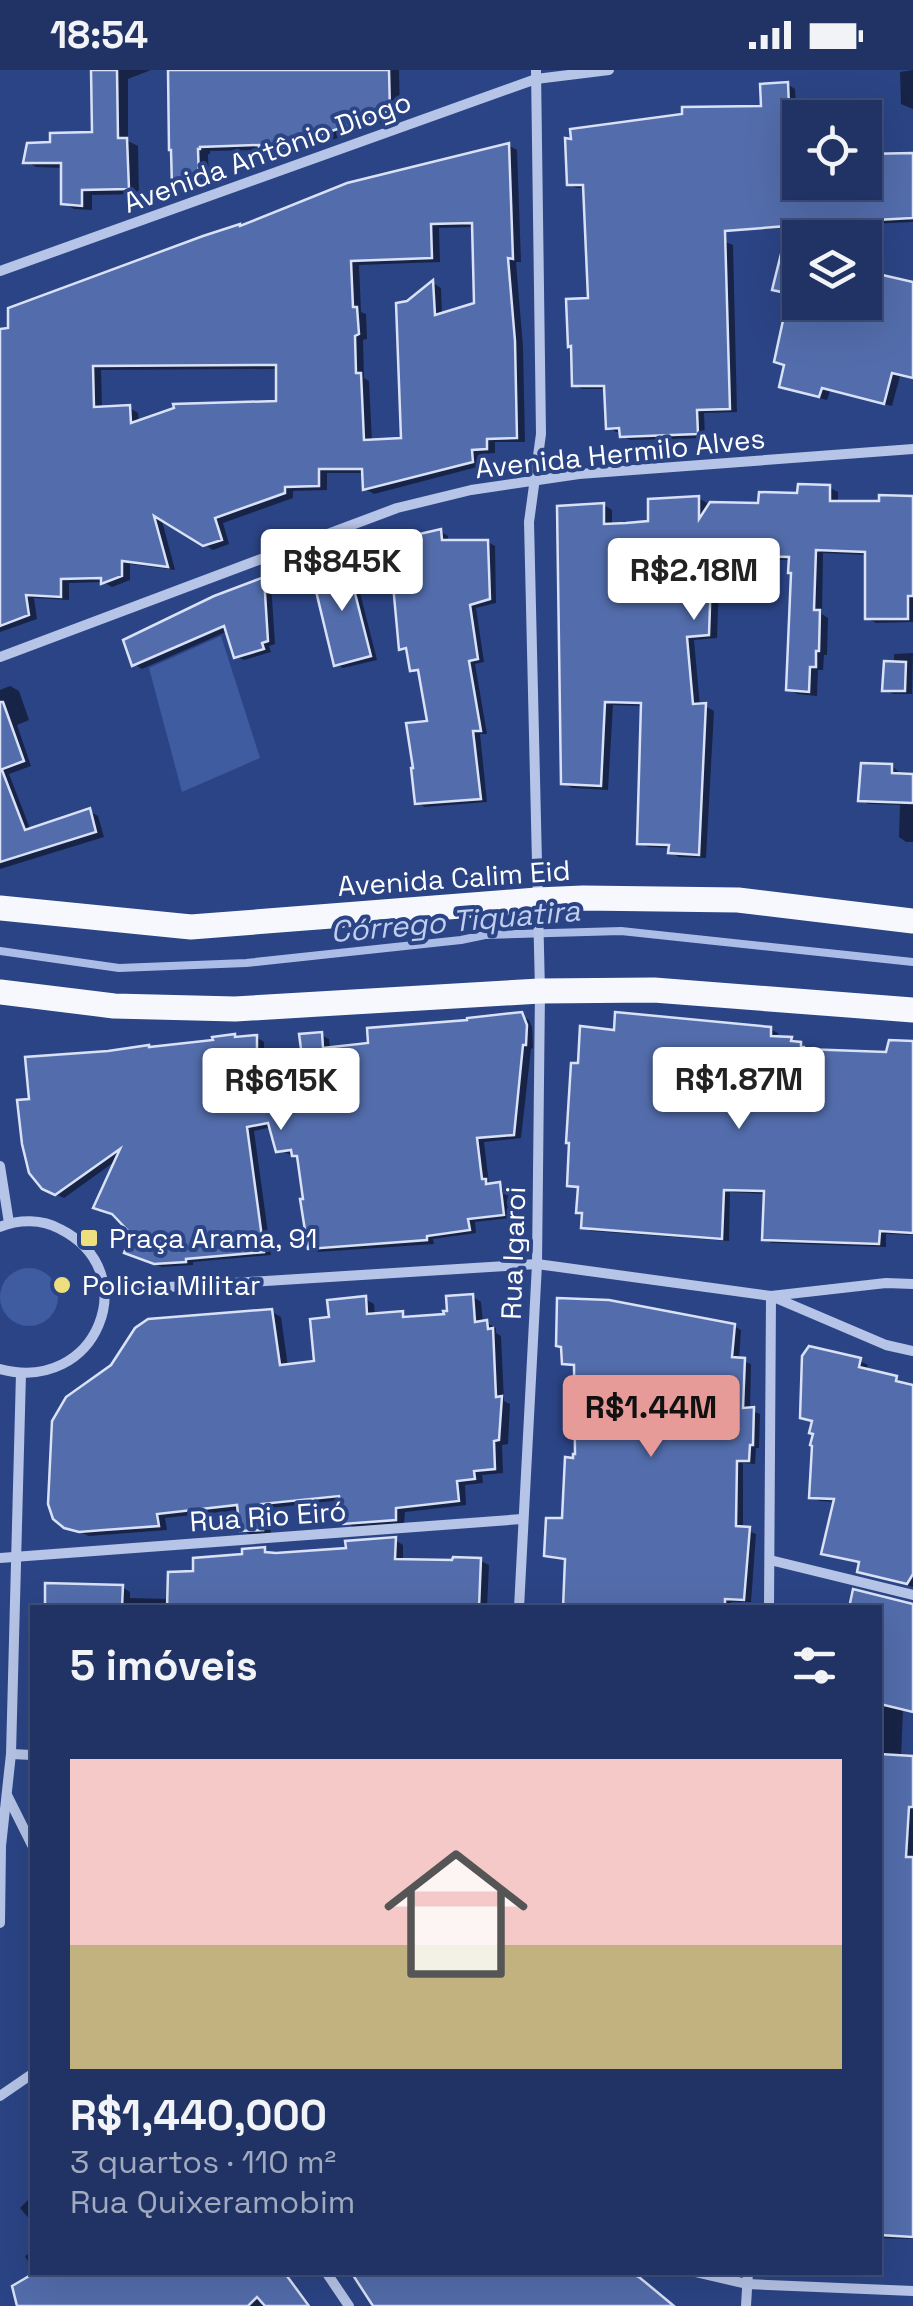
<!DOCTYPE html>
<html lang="pt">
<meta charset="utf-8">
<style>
body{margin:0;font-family:"Space Grotesk",sans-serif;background:#2d3f6d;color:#f1f3f6;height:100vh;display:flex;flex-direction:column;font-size:38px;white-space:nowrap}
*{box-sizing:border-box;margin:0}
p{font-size:32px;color:#a2aabf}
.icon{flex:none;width:55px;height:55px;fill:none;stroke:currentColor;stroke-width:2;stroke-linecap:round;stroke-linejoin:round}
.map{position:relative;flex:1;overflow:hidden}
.panel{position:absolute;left:30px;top:1535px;width:852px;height:670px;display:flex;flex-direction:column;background:#203364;border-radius:0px;box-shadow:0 10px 40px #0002,0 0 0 2px #3d4e78}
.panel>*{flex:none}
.buttons{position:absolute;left:782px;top:30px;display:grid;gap:20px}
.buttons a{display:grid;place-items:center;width:100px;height:100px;border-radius:0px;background:#203364;box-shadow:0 10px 40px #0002,0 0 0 2px #3d4e78;font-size:50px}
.price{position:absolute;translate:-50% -85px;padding:0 22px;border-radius:10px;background:#fff;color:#222;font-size:32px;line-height:65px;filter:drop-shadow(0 2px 5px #0008)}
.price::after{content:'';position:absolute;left:50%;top:60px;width:30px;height:22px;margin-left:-15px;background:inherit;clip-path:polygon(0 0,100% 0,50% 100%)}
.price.current{background:#e69b98;color:#111}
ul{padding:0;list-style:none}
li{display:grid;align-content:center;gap:20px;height:530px;padding:0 40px}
li span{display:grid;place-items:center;height:310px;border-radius:0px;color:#555}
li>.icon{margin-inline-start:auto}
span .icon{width:180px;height:180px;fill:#fffc;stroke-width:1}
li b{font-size:42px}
h2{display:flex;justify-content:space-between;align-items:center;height:120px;padding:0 40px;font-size:42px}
.status{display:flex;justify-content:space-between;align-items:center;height:70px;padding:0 50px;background:#203364;direction:ltr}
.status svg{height:28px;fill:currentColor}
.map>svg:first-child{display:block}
.green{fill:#405ca1}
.shadow{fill:#0007;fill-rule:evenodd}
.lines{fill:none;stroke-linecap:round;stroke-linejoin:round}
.stream{stroke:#abbde7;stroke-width:8}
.building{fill:#536dac;stroke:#d9e1f6;stroke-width:2.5;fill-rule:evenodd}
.street{stroke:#b6c4e7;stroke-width:10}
.primary{stroke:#f7f8fe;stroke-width:25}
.poi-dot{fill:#edde7e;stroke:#2b4485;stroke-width:4}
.labels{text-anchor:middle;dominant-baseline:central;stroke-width:8;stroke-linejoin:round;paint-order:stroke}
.street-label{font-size:28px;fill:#fff;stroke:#2b4485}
.poi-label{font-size:28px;fill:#fff;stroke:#2b4485;text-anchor:start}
.water-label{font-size:30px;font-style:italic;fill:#c1cfee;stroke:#2b4485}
</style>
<div class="status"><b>18:54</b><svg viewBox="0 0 49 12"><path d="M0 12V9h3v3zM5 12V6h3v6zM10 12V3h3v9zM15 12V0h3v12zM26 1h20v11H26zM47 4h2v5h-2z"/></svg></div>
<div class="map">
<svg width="913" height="2236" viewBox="0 0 913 2236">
<rect width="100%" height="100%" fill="#2b4485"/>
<g class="green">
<path d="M221 566 260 688 182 722 149 598Z"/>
<circle cx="29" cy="1227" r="29"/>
</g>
<g class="shadow">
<path d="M93 0H151L128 9V71L138 76 139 124 92 125V140L74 139 63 133 64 98 36 97 26 91 53 75 95 65Z"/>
<path d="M171 0H399L400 46 272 91 262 85V80L210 81V84H208L209 113 185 121 175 115Z"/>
<path d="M913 0V39L901 34 900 2Z"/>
<path d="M787 14 795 19 800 112H865V66H869L877 71V87L913 86V152L700 162 733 175 737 342 704 343 705 368 630 370 622 366V362H616L608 357 606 319H582L574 315 591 230 585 118H577L569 114 764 39Z"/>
<path d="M508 75 517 80 521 192H516L523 277 525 372H495V383L480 384 481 396 374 424 365 419V403H327V420L293 421V428L223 453 229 474 213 480 161 447 175 500 130 494V510L112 517 103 512 69 513V530L34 528 37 549 0 562V260L11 258ZM475 157 476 235 442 245 441 218 433 213 408 234 403 371 372 372 369 311 364 308 363 270 367 269 366 244 361 242 359 195 440 192 439 158ZM278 299 279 333 139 353 138 343 130 338 102 339 101 300Z"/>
<path d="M800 188V232H865V204L913 215V309L900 306 892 336 830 321 827 330 789 320 782 316 786 296 777 291Z"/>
<path d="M830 418 838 422V433L881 434 913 428V552L876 553 867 548V485L823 483 822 544 828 548 827 585H824L823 600H818L817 626 797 624 789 619 793 503 791 490H766L758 484 720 481 717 568 694 570 700 636H705L714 641 706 788 679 787 671 782V778L648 777 639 772 644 636 613 635 608 720 572 718 563 713 604 435 612 440V456L650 454 698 428 707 433V442L761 436Z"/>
<path d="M441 462 448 466V473L488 472 495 476 496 533 476 538 484 592 475 594 487 664H480L487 732 425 737 417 733 430 653 420 604 412 599 410 583 401 578Z"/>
<path d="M345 487 352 491 377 590 343 598 336 594 335 511Z"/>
<path d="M264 510 271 514 275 574 269 576 271 582 244 590 236 586 228 561 142 599 134 594Z"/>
<path d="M913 583 912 624H893L885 619 894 594V584Z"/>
<path d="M10 616 19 621 29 650 17 655 31 696 9 704 31 761 89 741 98 746 104 767 0 799V620Z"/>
<path d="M892 696 899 702 913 703V772H906L899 767 900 735 868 734 861 729Z"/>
<path d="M521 945 529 950 532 957 533 978 531 979 521 1068 484 1072 489 1114 500 1115 508 1119 511 1148 475 1152 476 1163 433 1169 434 1174 318 1182 310 1178 306 1131 299 1088 278 1080 272 1057 254 1061 271 1185 193 1192V1195L162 1197 135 1186 134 1164 117 1090 64 1128 53 1123 238 969 256 967 264 972V986L304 981 321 965 329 969 330 980Z"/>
<path d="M770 959 778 963V969H791L808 978V982L888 985 913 974V1165L886 1164V1177L772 1173 764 1169 766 1124 730 1122 729 1171 591 1161 584 1157V1145L579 1142 580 1119 570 1115 580 995 616 963Z"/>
<path d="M472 1226 481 1232 483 1253H487L496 1258V1263L501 1266 504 1331 510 1334 508 1374 502 1375 503 1403 482 1405 483 1413 465 1415 466 1435 405 1442 404 1453 354 1457 345 1452 342 1430 269 1438 271 1463 251 1465 242 1460 240 1440 165 1448 167 1460 89 1466 66 1456 272 1242 281 1247 288 1297 317 1293 332 1250 365 1229 374 1234 375 1246 402 1244 410 1249 446 1246Z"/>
<path d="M734 1256 741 1260 739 1290 751 1294 750 1340 760 1344 759 1378H756L755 1394 743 1393V1459L756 1464 751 1532H731V1538H546V1533H566L568 1490 554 1489 547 1485 565 1450 575 1390 576 1297 564 1292Z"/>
<path d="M860 1291 868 1295 866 1301 896 1309 904 1313 903 1316 913 1318V1517L867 1505 860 1501 861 1494 831 1487 824 1483 836 1432 819 1431 812 1427 814 1352 803 1347Z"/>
<path d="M395 1470 403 1475V1491H481L489 1495 487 1538H48L122 1517 130 1522V1528L170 1529 196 1504 264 1480 274 1485 349 1480Z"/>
<path d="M913 1536V1642L903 1640 901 1688 913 1689V2169L880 2168V1538Z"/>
<path d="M32 2126V2152L20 2138Z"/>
<path d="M32 2182V2199L25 2186Z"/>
<path d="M34 2202H285L311 2236H20L36 2205Z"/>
</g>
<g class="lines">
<path class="stream" d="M0 881 119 898 246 893 461 870 485 865 621 861 913 892"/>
</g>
<g class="building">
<path d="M91 0H117L118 68H127L129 119 82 120V136L61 134V93H23L27 73 50 72V63L92 62Z"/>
<path d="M168 0H389L390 41 259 86V75L200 77V79H198L199 108 172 117 171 80H169Z"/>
<path d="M788 12 791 87H800V112H865V84L913 83V148L801 154 800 226 772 220 788 156 725 161 730 339 697 340 698 364 620 367 619 358 606 359 604 316H572L571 276 568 277 566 229 588 228 583 115H567L565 68 571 69 570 59 682 44V37L761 36 760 14Z"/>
<path d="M509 73 513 189 508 188 515 271 517 368 487 369V379L472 380 473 392 363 420 362 399H319V416L285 417V423L215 448 222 470 203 476 154 446 168 497 122 491V506L101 514V508L61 509V527L26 525 29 545 0 556V259L8 258V238L203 166 240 154V156L347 113ZM472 153 474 233 435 245 433 210 407 231 396 233 401 368 364 370 361 303H356L355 266 359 264 357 237H353L351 191 432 188 431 154ZM276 295V331L173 334 174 338 131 353 130 335 94 337 93 296Z"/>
<path d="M865 201 913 212V308L892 303 884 334 822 318 819 327 779 317 784 295 774 292 787 232H865Z"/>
<path d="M798 414 830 415V431H879V425L913 426V526H908V549H865V482L816 480 814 540H820L819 581H816V597H810L809 622 786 620 791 503H788L789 487 755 486 756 481 712 478 709 565 687 567 693 634 706 633 699 785 668 783 669 775 637 774 641 633 605 632 601 716 561 714 557 436 604 433V454L626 453 648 451V429L699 426V449L710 432 758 433 759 422 797 423Z"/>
<path d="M441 459 442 470H488L490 529 470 535 478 589 469 591 481 661H473L481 729 415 734 411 698H413L406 653 427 651 418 600 410 601 406 578 399 580 389 471Z"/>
<path d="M345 484 371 586 334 596 316 521 323 519 322 512 331 509 323 492Z"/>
<path d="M264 507 268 571 262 573 264 579 234 588 224 556 132 596 123 570 214 526Z"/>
<path d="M884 591 906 592 905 621H882Z"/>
<path d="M0 632H3L24 691 0 700Z"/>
<path d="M861 693 892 694V703L913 704V733L858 731Z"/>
<path d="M0 700H2L25 760 90 738 96 762 0 792Z"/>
<path d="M522 942 527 955 526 975H523L514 1065 477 1068 482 1109H486V1114L500 1112 504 1145 468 1149 470 1160 427 1166V1170L308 1179 300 1129H303L297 1086H292L291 1080 276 1082 268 1053 247 1057 264 1182 186 1189V1192L154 1194 124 1183 131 1164 112 1144 93 1138 120 1079 55 1125 42 1119 29 1103 22 1074 17 1030 29 1029 25 987 108 981 149 975V977L213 970 212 967 235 964V967L257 965V984L301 979 299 964 322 962 323 978 368 973 367 958 467 950V948Z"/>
<path d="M615 942 771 957V966L792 967 791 971 801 972V977H804V979L886 982 889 970 913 971V1163L880 1161 879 1174 762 1170 764 1121 724 1120 722 1169 581 1158 582 1143H576L578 1117 567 1116 569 1073H566L571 993H578L580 956 614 960Z"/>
<path d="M473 1224 475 1252 487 1250 488 1259 493 1258 496 1327 502 1326 499 1370 494 1371 495 1399 474 1401 475 1409 457 1411 459 1431 396 1438V1450L343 1454 339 1426 261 1434 263 1460 240 1461 237 1435 157 1444 159 1456 104 1460 79 1462 64 1458 53 1449 48 1434 52 1351 66 1327 111 1295 135 1258 148 1249 272 1239 280 1295 314 1291 310 1249 329 1247 327 1230 366 1226 367 1244 403 1241V1247L444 1244 443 1241H447L446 1226Z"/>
<path d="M557 1228 609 1230 735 1254 732 1287 745 1288 743 1338 754 1337 753 1375H750L749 1391H737L736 1456 750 1457 744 1530 725 1529V1538H563L565 1489 544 1486 546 1448H562L565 1387 573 1388V1384H575L574 1295 562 1294 561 1277 556 1276Z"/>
<path d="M809 1276 861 1288 859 1297 897 1306 896 1311 913 1315V1504L907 1514 857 1502 859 1492 821 1484 834 1429 809 1428 812 1376 810 1375 813 1364 809 1363 812 1351 800 1348 802 1286Z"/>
<path d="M396 1467 395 1489 452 1490 453 1487 481 1488 479 1538H167L168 1502 193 1501V1488L242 1484V1479L265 1477V1482L276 1483 346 1478 345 1471Z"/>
<path d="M45 1513 123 1515 122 1538H45Z"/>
<path d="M853 1519 913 1534V1642L880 1634V1538H849Z"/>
<path d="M880 1684 913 1686V1737H909L906 1787H913V2167L880 2165Z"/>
<path d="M36 2202H284L309 2236H265L257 2227 248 2236H17L12 2216Z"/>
<path d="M351 2202H628L639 2207 674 2236H373Z"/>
</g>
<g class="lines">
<g class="street">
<path d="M0 201 536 9 609 0"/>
<path d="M0 587 397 438 471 420 579 404 913 379"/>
<path d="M0 1096 9 1153"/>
<path d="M0 1157C19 1149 42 1149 60 1159 146 1202 97 1325 0 1299"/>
<path d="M104 1221 537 1194 771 1226 886 1275 913 1281"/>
<path d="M0 1488 522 1449"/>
<path d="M770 1490 913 1525"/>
<path d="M519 1538 537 1194 540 921 529 452 541 364 536 0"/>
<path d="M769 1538 771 1226 886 1213 913 1214"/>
<path d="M11 1684 32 1685"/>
<path d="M7 1725 32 1775"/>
<path d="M0 1853 1 1776 11 1684 21 1303"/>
<path d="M0 2026 32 2004"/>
<path d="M326 2202 349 2236"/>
<path d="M695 2202 747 2214 913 2221"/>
<path d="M746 2236 748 2202"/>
</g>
<g class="primary">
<path d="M0 838 191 857 537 830 583 828 738 830 913 851"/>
<path d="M0 922 114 936 235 939 540 921 654 920 913 940"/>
</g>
</g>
<g class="poi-dot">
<rect x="79" y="1158" width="20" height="20" rx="5"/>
<circle cx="62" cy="1215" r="10"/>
</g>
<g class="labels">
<g class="street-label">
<text transform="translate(267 82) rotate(-20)">Avenida Antônio Diogo</text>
<text transform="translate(620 383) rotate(-6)">Avenida Hermilo Alves</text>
<text transform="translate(454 808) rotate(-4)">Avenida Calim Eid</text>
<text transform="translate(513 1183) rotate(-88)">Rua Igaroi</text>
<text transform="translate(268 1446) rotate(-4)">Rua Rio Eiró</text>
</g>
<g class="poi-label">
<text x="109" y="1168">Praça Arama, 91</text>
<text x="82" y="1215">Policia Militar</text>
</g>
<g class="water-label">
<text transform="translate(455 851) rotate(-5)">Córrego Tiquatira</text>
</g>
</g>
</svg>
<div class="buttons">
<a><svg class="icon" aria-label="locate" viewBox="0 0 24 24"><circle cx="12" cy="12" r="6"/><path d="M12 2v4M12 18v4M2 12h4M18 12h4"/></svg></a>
<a><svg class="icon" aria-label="layers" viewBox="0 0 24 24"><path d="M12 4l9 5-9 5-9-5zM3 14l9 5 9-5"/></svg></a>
</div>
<b class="price" style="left:342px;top:544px">R$845K</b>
<b class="price" style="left:694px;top:553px">R$2.18M</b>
<b class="price" style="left:739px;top:1062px">R$1.87M</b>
<b class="price" style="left:281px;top:1063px">R$615K</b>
<b class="price current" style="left:651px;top:1390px">R$1.44M</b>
<section class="panel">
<h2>5 imóveis<svg class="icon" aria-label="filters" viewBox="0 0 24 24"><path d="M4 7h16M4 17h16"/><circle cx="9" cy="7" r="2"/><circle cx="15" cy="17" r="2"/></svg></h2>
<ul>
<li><span style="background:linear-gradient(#f6c9c9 60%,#c2b280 0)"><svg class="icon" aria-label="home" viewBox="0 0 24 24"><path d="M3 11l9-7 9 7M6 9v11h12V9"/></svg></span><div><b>R$1,440,000</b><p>3 quartos · 110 m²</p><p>Rua Quixeramobim</p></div></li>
</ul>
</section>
</div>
